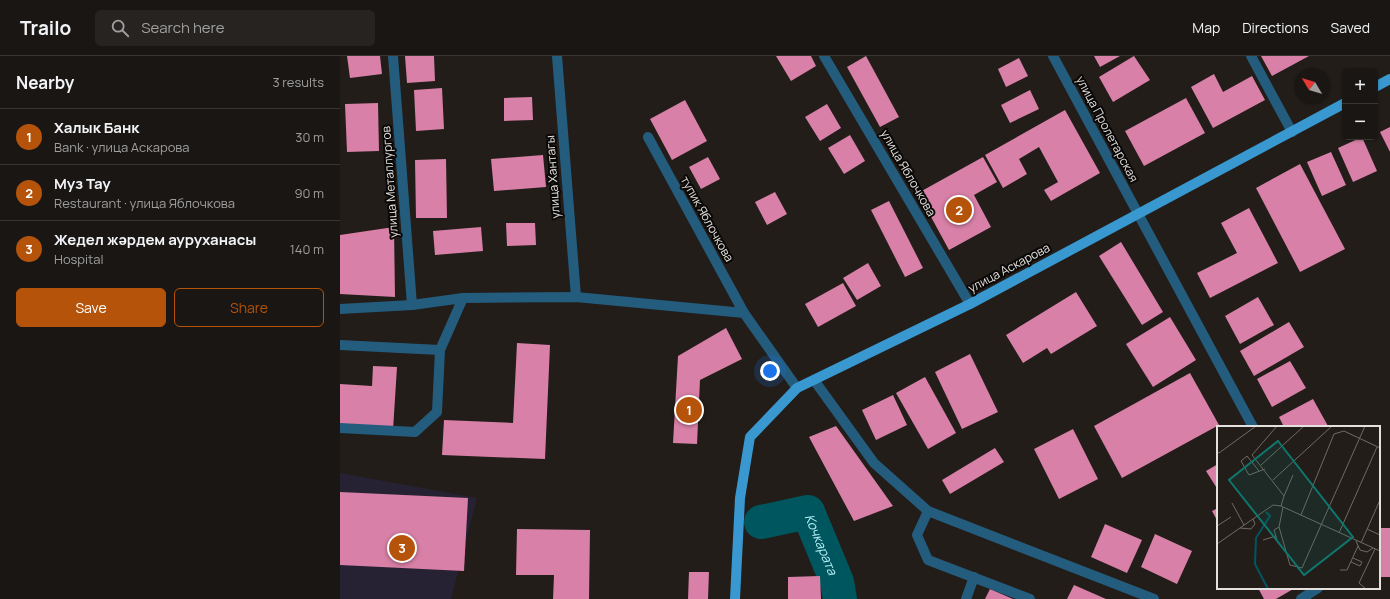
<!DOCTYPE html>
<html lang="en">
<head>
<meta charset="utf-8">
<style>
	body { margin:0; font-family:Manrope,sans-serif; background:#272321; color:#f1f3f6 }
	.controls { position:absolute; right:12px; top:12px; display:grid; overflow:hidden; border-radius:6px; box-shadow:0 1px 3px #0004 }
	.controls button { width:36px; height:36px; display:grid; place-items:center; padding:0; border:0; border-bottom:1px solid #383533; background:#1a1613; color:#f1f3f6; font:20px sans-serif }
	.compass { position:absolute; left:954px; top:12px; width:36px; height:36px; border-radius:50%; background:#1a1613; box-shadow:0 1px 3px #0004; rotate:308deg }
	.you { position:absolute; left:430px; top:315px; width:14px; height:14px; margin:-10px; border:3px solid #fff; border-radius:50%; background:#1a73e8; box-shadow:0 0 0 6px #1a73e833 }
	.badge { display:grid; place-items:center; width:26px; height:26px; border-radius:50%; background:#b45309; color:#fff; font-size:13px; font-weight:700 }
	.pin { position:absolute; translate:-50% -50%; border:2px solid #fff; box-shadow:0 1px 4px #0006 }
	.list { margin:0; padding:0; list-style:none }
	h2 { display:flex; justify-content:space-between; align-items:center; height:52px; margin:0; padding:0 16px; font-size:17px }
	h2 small { font-size:13px; font-weight:400; color:#9f9fa0 }
	.list li { display:grid; grid-template-columns:26px 1fr auto; gap:12px; align-items:center; box-sizing:border-box; height:56px; padding:0 16px; border-top:1px solid #383533 }
	.list b { display:block; font-size:15px; white-space:nowrap }
	.list p { margin:0; font-size:13px; white-space:nowrap; color:#9f9fa0 }
	.list em { font-size:13px; font-style:normal; color:#9f9fa0 }
	.actions { display:flex; gap:8px; padding:12px 16px }
	.actions a { flex:1; padding:9px 0; border:1px solid #b45309; border-radius:6px; text-align:center; font-size:14px; color:#b45309 }
	.actions .main { background:#b45309; color:#fff }
	.icon { flex:none; width:22px; height:22px; fill:none; stroke:currentColor; stroke-width:2; stroke-linecap:round; stroke-linejoin:round }
	.map { position:relative; flex:none; width:1050px; height:543px; overflow:hidden }
	header { display:flex; align-items:center; gap:24px; box-sizing:border-box; height:56px; padding:0 20px; background:#1a1613; border-bottom:1px solid #383533 }
	header strong { font-size:19px }
	nav { display:flex; gap:22px; margin-inline-start:auto; font-size:14px }
	.search { width:280px; height:36px; background:#272321; display:flex; align-items:center; gap:10px; box-sizing:border-box; padding:0 14px; border-radius:6px; color:#9f9fa0; font-size:15px }
	main { display:flex }
	aside { flex:1; background:#1a1613 }
	.map>svg:first-child { display:block }
</style>
</head>
<body>
<header>
<strong>Trailo</strong>
<div class="search"><svg class="icon" aria-label="search" viewBox="0 0 24 24"><circle cx="10" cy="10" r="6"/><path d="M15 15l6 6"/></svg>Search here</div>
<nav><a>Map</a><a>Directions</a><a>Saved</a></nav>
</header>
<main>
<aside>
<h2>Nearby<small>3 results</small></h2>
<ul class="list">
<li><span class="badge">1</span><div><b>Халык Банк</b><p>Bank · улица Аскарова</p></div><em>30 m</em></li>
<li><span class="badge">2</span><div><b>Муз Тау</b><p>Restaurant · улица Яблочкова</p></div><em>90 m</em></li>
<li><span class="badge">3</span><div><b>Жедел жәрдем ауруханасы</b><p>Hospital</p></div><em>140 m</em></li>
</ul>
<div class="actions"><a class="main">Save</a><a>Share</a></div>
</aside>
<div class="map">
<svg width="1050" height="543" viewBox="0 0 1050 543">
	<rect width="100%" height="100%" fill="#221d19"/>
	<path fill="#272233" d="M0 417 137 442 111 543H0Z"/>
	<g fill="none" stroke-linecap="round" stroke-linejoin="round">
		<path stroke="#00565f" stroke-width="34" id="s1" d="M421 466 468 456 497 526 500 543"/>
	</g>
	<g fill="#d880a7">
		<path d="M7 0H40L42 18 10 22Z"/>
		<path d="M65 0H94L95 25 67 27Z"/>
		<path d="M436 0H471L476 10 451 25Z"/>
		<path d="M526 0 559 61 540 71 507 11Z"/>
		<path d="M754 0H780L760 11Z"/>
		<path d="M794 0 810 24 773 46 759 21Z"/>
		<path d="M921 0H969L932 20Z"/>
		<path d="M679 2 688 20 666 31 658 13Z"/>
		<path d="M874 18 883 36 912 20 925 44 873 72 851 31Z"/>
		<path d="M102 32 104 73 76 75 74 34Z"/>
		<path d="M690 34 699 53 670 67 661 49Z"/>
		<path d="M192 41 193 64 164 65V42Z"/>
		<path d="M846 42 865 77 804 110 785 75Z"/>
		<path d="M345 44 367 85 332 104 310 63Z"/>
		<path d="M38 47 39 95 7 96 5 48Z"/>
		<path d="M487 48 501 72 480 85 465 61Z"/>
		<path d="M725 54 760 117 711 145 704 134 718 126 699 91 679 103 687 118 663 132 645 99Z"/>
		<path d="M1050 71V96L1040 76Z"/>
		<path d="M510 79 525 105 504 118 488 92Z"/>
		<path d="M1022 81 1037 115 1013 126 998 92Z"/>
		<path d="M991 96 1006 129 982 140 967 106Z"/>
		<path d="M203 99 206 131 154 135 151 103Z"/>
		<path d="M368 101 380 123 361 133 349 111Z"/>
		<path d="M643 101 657 126 634 139 651 171 609 194 578 137Z"/>
		<path d="M106 103 107 162H76L75 104Z"/>
		<path d="M960 108 1005 193 960 216 916 132Z"/>
		<path d="M435 136 447 158 427 169 415 146Z"/>
		<path d="M549 145 583 212 565 221 531 154Z"/>
		<path d="M909 152 938 207 870 242 857 217 897 197 881 167Z"/>
		<path d="M166 167H195L196 189 167 190Z"/>
		<path d="M54 171 55 241 0 238V179Z"/>
		<path d="M141 171 143 195 95 199 93 175Z"/>
		<path d="M781 186 823 256 802 269 759 200Z"/>
		<path d="M528 207 541 230 517 244 503 222Z"/>
		<path d="M503 227 516 250 478 271 465 248Z"/>
		<path d="M736 236 757 270 711 298 707 292 683 307 666 279Z"/>
		<path d="M918 241 934 269 900 288 885 260Z"/>
		<path d="M830 261 856 304 813 331 786 288Z"/>
		<path d="M949 266 964 291 914 320 900 295Z"/>
		<path d="M386 272 402 303 360 324 357 388 333 387 338 300Z"/>
		<path d="M177 287 210 289 205 403 102 399 104 364 173 367Z"/>
		<path d="M630 298 658 356 622 373 595 316Z"/>
		<path d="M950 305 966 332 932 351 917 323Z"/>
		<path d="M33 310 57 311 53 374 0 370V328L32 330Z"/>
		<path d="M850 317 879 369 782 422 754 370Z"/>
		<path d="M585 321 616 377 588 393 556 337Z"/>
		<path d="M553 339 567 369 536 384 522 354Z"/>
		<path d="M973 343 988 370 944 371 939 361Z"/>
		<path d="M496 370 553 450 514 465 469 381Z"/>
		<path d="M733 373 758 423 719 443 694 393Z"/>
		<path d="M655 392 664 406 610 438 602 424Z"/>
		<path d="M878 408V434L866 415Z"/>
		<path d="M0 436 128 442 124 515 0 509Z"/>
		<path d="M878 452V466L872 455Z"/>
		<path d="M765 468 802 484 787 517 751 501Z"/>
		<rect x="1039" y="472" width="11" height="49"/>
		<path d="M177 473 250 474 249 543H213L214 519H176Z"/>
		<path d="M815 478 852 495 837 528 801 511Z"/>
		<path d="M349 516H369L368 543H348Z"/>
		<path d="M480 520 481 543H448V521Z"/>
		<path d="M734 529 766 543H727Z"/>
		<path d="M918 532H955L936 543H924Z"/>
		<path d="M650 533 673 543H645Z"/>
	</g>
	<g fill="none" stroke-linecap="round" stroke-linejoin="round">
		<g stroke="#245c7e" stroke-width="10">
			<path d="M53 0 72 249"/>
			<path d="M217 0 236 241"/>
			<path d="M484 0 630 248"/>
			<path d="M713 0 913 371"/>
			<path d="M911 0 952 76"/>
			<path d="M308 81 404 257"/>
			<path d="M0 253 72 249 123 242 236 241 404 257 457 332"/>
			<path d="M0 289 100 294"/>
			<path d="M474 324 534 407 588 455 814 543"/>
			<path d="M0 372 75 376 97 356 100 294 123 242"/>
			<path d="M588 455 577 479 588 504 690 543"/>
			<path d="M626 543 634 521"/>
			<path d="M961 543 978 532"/>
		</g>
		<g stroke="#3898cf" stroke-width="10">
			<path d="M1035 31 1050 23"/>
			<path d="M395 543 400 442 410 381 457 332 630 248 1005 47"/>
		</g>
	</g>
	<g text-anchor="middle" stroke-width="4" stroke-linejoin="round" paint-order="stroke">
		<g font-size="12" fill="#e3e0dd" stroke="#0a0807">
			<text transform="translate(767 73) rotate(62)" y="4">улица Пролетарская</text>
			<text transform="translate(568 117) rotate(60)" y="4">улица Яблочкова</text>
			<text transform="translate(213 121) rotate(-94)" y="4">улица Хантагы</text>
			<text transform="translate(50 126) rotate(-94)" y="4">улица Металлургов</text>
			<text transform="translate(367 163) rotate(61)" y="4">тупик Яблочкова</text>
			<text transform="translate(669 212) rotate(-28)" y="4">улица Аскарова</text>
		</g>
		<g font-size="13" font-style="italic" fill="#b5eff7" stroke="#0a0807">
			<text dy="5" stroke="none"><textPath href="#s1" startOffset="83">Кочкарата</textPath></text>
		</g>
	</g>
	<g transform="translate(877 370)">
		<rect width="163" height="163" fill="#221d19"/>
		<path fill="none" stroke="#00565f" stroke-width="2" d="M49 86 53 90 39 112 38 138 51 163"/>
		<path fill="none" stroke="#6f6b67" stroke-width="1" d="M60 0 35 29 67 70 64 80M0 26 2 27 39 0M44 39 87 0M42 45 30 30 24 35 32 49 48 43M56 54 115 0M67 70 76 49M15 77 27 99M66 81 62 101 73 139 85 142 148 0M84 89 117 8 127 5 163 22M0 100 14 91M23 102 34 103 38 98 36 93M150 103 163 109M122 107 160 21M46 114 59 110M139 115 143 124 150 126 156 122M61 117 57 104 62 101M144 117 163 74M0 118 56 79 64 80 163 125M134 136 143 140 145 136 136 132M123 144H130L141 120M149 163 142 157 158 123"/>
		<path fill="#0f766e" fill-opacity="0.15" stroke="#0f766e" stroke-width="2" d="M61 15 136 111 87 149 12 54Z"/>
		<rect width="163" height="163" fill="none" stroke="#e3e0dd" stroke-width="2"/>
	</g>
</svg>
<div class="controls">
<button>+</button>
<button>−</button>
</div>
<svg class="compass" viewBox="-18 -18 36 36"><path d="M0-13l5 13h-10z" fill="#e53935"/><path d="M0 13l5-13h-10z" fill="#9f9fa0"/></svg>
<div class="you"></div>
<div class="pin badge" style="left:349px;top:354px">1</div>
<div class="pin badge" style="left:619px;top:154px">2</div>
<div class="pin badge" style="left:62px;top:492px">3</div>
</div>
</main>
</body>
</html>
